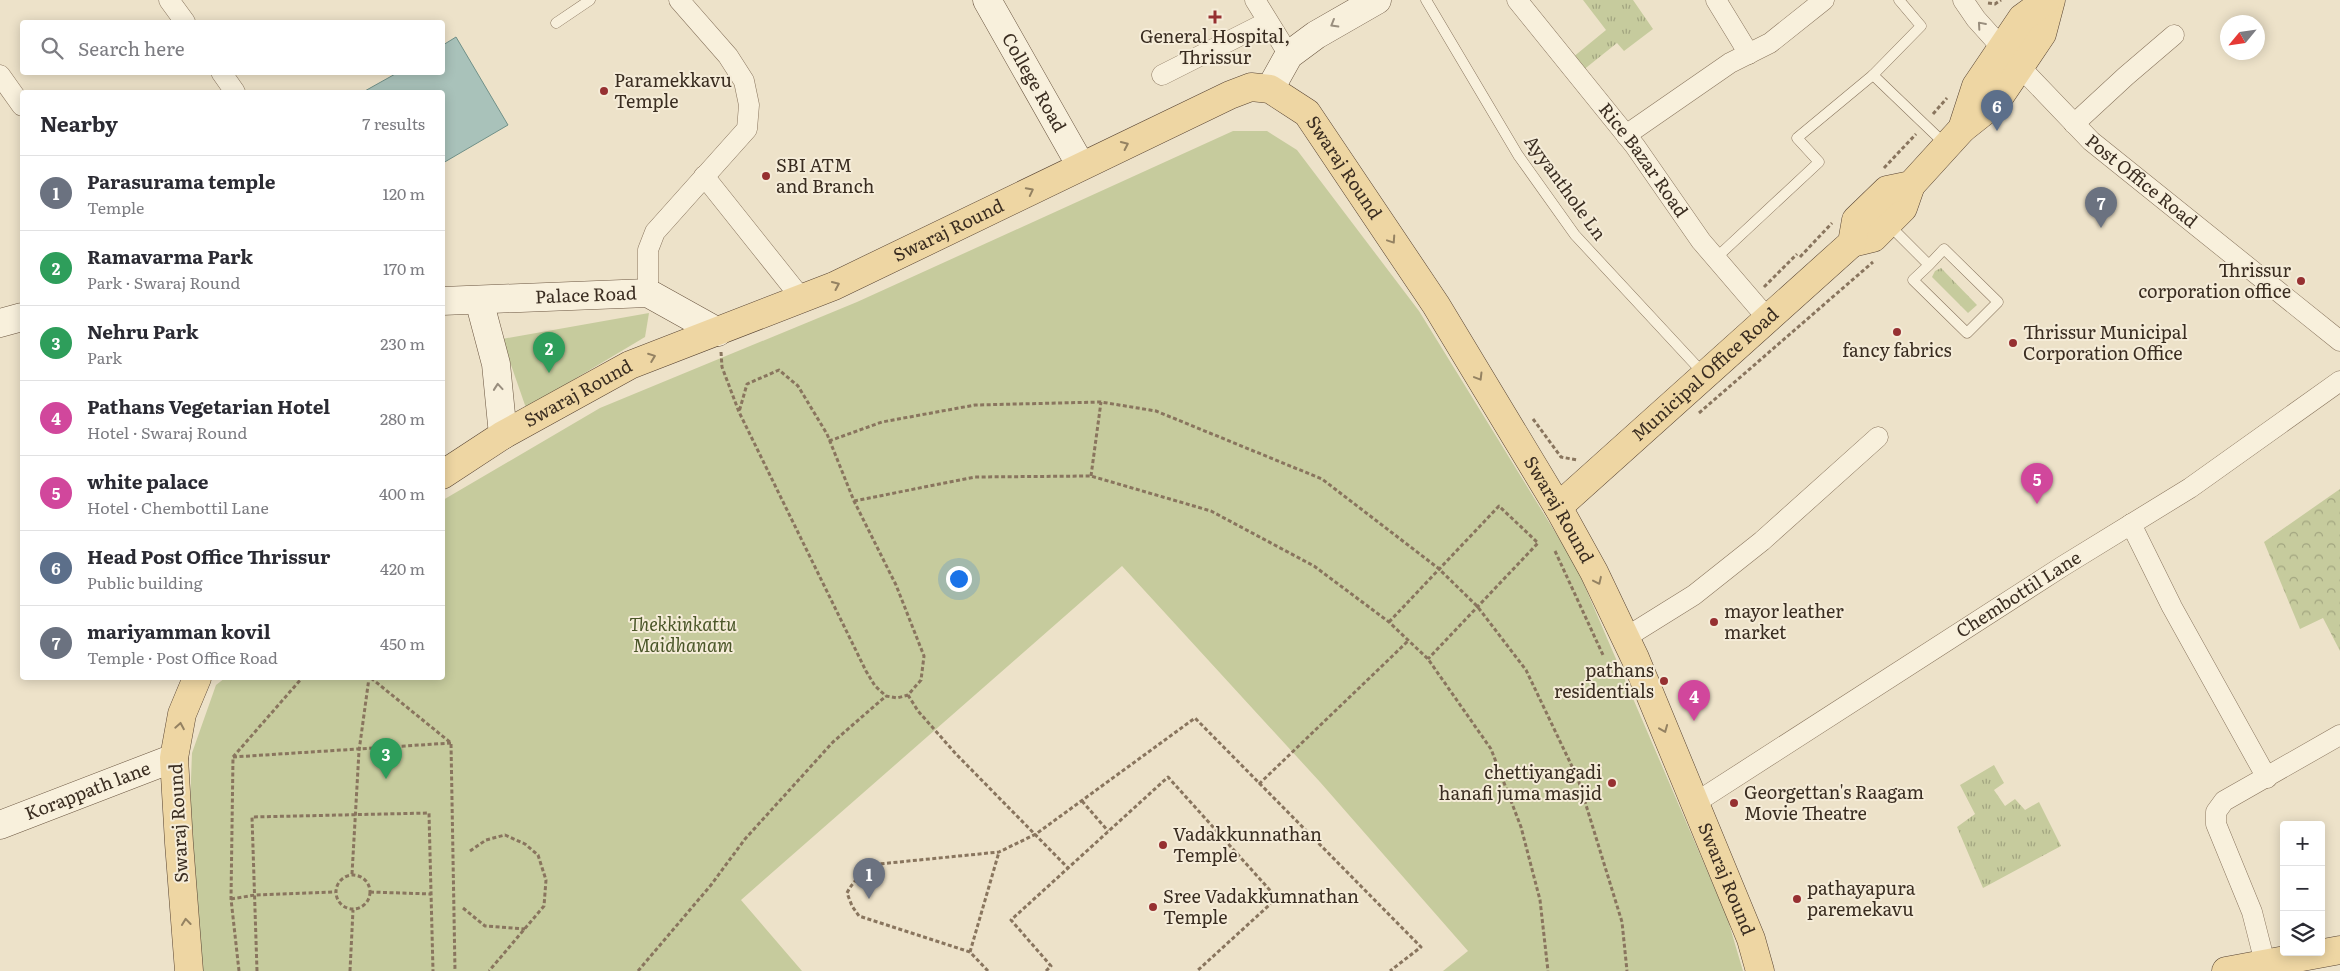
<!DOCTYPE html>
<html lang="en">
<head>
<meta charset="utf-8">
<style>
	body { margin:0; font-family:Literata,serif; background:#f7f7f7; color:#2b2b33 }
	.controls { position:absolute; right:15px; bottom:15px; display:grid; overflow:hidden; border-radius:5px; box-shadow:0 2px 12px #0003 }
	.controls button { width:45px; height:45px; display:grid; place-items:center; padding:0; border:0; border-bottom:1px solid #e1e1e2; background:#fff; color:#2b2b33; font:25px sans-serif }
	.compass { position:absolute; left:2220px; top:15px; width:45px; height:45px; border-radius:50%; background:#fff; box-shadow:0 2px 12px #0003; rotate:241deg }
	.you { position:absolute; left:958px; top:578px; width:18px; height:18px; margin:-12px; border:4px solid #fff; border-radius:50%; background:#1a73e8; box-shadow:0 0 0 8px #1a73e833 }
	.badge { display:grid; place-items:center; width:32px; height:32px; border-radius:50%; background:#0f766e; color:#fff; font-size:16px; font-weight:700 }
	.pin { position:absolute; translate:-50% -41px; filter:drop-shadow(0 1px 2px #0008) }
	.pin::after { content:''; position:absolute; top:26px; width:18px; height:15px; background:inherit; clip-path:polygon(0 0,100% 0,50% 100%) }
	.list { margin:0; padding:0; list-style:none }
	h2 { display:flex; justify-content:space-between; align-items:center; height:65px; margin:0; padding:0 20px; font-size:21px }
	h2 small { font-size:16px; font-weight:400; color:#7c7c81 }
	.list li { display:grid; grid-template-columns:32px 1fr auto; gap:15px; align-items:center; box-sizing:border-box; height:75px; padding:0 20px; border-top:1px solid #e1e1e2 }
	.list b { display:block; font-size:19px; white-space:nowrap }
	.list p { margin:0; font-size:16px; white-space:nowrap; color:#7c7c81 }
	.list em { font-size:16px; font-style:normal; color:#7c7c81 }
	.icon { flex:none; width:28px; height:28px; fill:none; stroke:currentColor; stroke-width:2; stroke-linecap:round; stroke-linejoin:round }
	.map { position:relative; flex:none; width:2340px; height:971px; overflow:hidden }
	.search { position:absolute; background:#fff; box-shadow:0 2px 12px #0003; left:20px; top:20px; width:425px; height:55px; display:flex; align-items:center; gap:12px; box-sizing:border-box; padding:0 18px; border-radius:5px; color:#7c7c81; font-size:19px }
	.panel { position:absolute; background:#fff; box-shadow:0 2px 12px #0003; left:20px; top:90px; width:425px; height:590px; border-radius:5px }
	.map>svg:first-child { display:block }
</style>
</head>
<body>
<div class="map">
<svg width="2340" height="971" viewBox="0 0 2340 971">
	<defs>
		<pattern id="grass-tufts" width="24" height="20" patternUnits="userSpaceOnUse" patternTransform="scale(1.25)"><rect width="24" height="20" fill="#c6cb9d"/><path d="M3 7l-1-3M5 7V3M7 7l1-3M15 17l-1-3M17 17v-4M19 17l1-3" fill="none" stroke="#a2a580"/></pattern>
		<pattern id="forest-crowns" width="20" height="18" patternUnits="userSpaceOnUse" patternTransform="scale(1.25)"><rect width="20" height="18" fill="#c6cb9d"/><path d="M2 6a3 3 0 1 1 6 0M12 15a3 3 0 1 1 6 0" fill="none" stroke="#a2a580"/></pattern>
	</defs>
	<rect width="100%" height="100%" fill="#ede2c9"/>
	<g fill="url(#grass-tufts)">
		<path d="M1583 0H1633L1653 29 1624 51 1617 43 1582 71 1572 58 1606 30Z"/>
		<path d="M1941 268 1977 305 1968 313 1932 277 1935 271Z"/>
		<path d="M1994 765 2004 783 1994 790 2005 806 2015 799 2025 810 2039 802 2061 846 1983 888 1957 827 1975 814 1960 785Z"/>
	</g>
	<path fill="url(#forest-crowns)" d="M2340 489V651L2323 618 2300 629 2264 542Z"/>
	<g fill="#c6cb9d">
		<path d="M1233 131H1267L1297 150 1419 311 1576 566 1727 917 1743 971H1443L1468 951 1320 782 1122 566 741 900 802 971H202L190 806 192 753 216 685 225 678H442L443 500 600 408 857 302Z"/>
		<path d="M649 313 645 337 526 408 502 339Z"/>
	</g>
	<path fill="#a9c2ba" stroke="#709088" d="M456 37 508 125 443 163 442 92H363L397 73 442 72 443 45Z"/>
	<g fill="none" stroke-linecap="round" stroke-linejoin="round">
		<defs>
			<g id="lane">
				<path d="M1426 0 1518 155 1575 235 1704 374"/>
				<path d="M1899 0 1921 26 1873 75 1946 145"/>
				<path d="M556 23 590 0"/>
				<path d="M1888 224 1929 265 1944 249 1998 302 1967 333 1913 280 1929 265"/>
				<path d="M1716 258 1819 162 1797 138 1873 75"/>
			</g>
			<g id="street">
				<path d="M169 0 185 22"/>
				<path d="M1255 0 1289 55"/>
				<path id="s1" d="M1517 0 1635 146 1701 241 1768 319"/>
				<path d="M1716 0 1749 54"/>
				<path id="s2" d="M1963 0 1976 19 2002 48 2091 141 2340 341"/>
				<path d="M221 72 235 92"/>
				<path d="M0 75 22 106"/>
				<path d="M1162 75 1267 22"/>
				<path d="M2074 124 2126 76 2174 35"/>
				<path d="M1626 135 1730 63 1770 43 1824 0"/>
				<path d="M704 176 802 299"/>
				<path d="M648 293V250L655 232 747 129 749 105 744 81 728 56 679 0"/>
				<path d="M2131 524 2172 607 2267 778"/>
				<path d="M1625 638 1694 595 1762 541 1878 437"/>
				<path id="s3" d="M1695 803 2063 566 2190 488 2340 381"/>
				<path d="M2265 963 2252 912 2216 824V812L2224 801 2340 735"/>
			</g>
			<g id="secondary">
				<path id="s4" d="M987 0 1081 166"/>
				<path d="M1270 89 1289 55 1316 35 1377 0"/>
				<path d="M479 300 496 364 503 435"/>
				<path id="s5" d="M442 301 648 293 718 332"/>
				<path d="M0 323 22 317"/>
				<path id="s6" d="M0 825 174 758"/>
			</g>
			<g id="primary">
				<path d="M1962 129 1996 102 2042 34 2051 0"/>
				<path d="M1852 243 1873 238 1903 208 1911 185"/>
				<path id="s7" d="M442 475 503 435 630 365 834 286 1230 95 1251 87 1270 89 1307 113 1436 305 1558 507 1594 572 1635 658 1751 939 1760 971"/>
				<path id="s8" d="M1558 507 1852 243 1856 220 1887 190 1911 185 1962 129 1976 86 2022 18 2047 0"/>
				<path d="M189 971 179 843 174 758 182 714 197 678"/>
				<path d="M2226 971 2340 950"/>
			</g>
		</defs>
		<use href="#lane" stroke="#89755e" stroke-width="11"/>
		<use href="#street" stroke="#89755e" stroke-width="21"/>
		<use href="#secondary" stroke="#6b5641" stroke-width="29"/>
		<use href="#primary" stroke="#574332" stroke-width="29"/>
		<g stroke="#89755e" stroke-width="3" stroke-dasharray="4 2.5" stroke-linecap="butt">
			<path d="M1988 3 1995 4 2001 0"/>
			<path d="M1933 114 1947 98"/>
			<path d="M1884 168 1916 134"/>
			<path d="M1800 257 1832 223"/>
			<path d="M1764 287 1797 254"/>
			<path d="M721 352 722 367 739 412 866 671 875 686 886 696 897 698 908 695 921 680 924 656 896 585 854 501 827 434 798 386 779 370 747 384 739 412"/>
			<path d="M1699 413 1873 262"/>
			<path d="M1533 419 1561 457 1577 460"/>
			<path d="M829 441 882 422 975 405 1101 402 1156 411 1322 479 1438 568 1477 606 1526 670 1578 779 1622 922 1627 971"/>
			<path d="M1091 476 1101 402"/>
			<path d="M854 501 975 477 1091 476 1211 511 1314 566 1389 622 1428 659 1491 749 1521 827 1540 900 1548 971"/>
			<path d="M1555 551 1603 655"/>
			<path d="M1389 622 1499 506 1538 543 1428 659"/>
			<path d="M371 678 451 743 455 971"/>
			<path d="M908 695 918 711 956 754 1068 868"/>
			<path d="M233 757 451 743"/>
			<path d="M1259 784 1408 641"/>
			<path d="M1082 801 1108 831"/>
			<path d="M470 851 486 840 505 835 525 844 538 855 546 880 544 906 489 971"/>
			<path d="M352 874 359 751 369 678"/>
			<circle cx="353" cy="892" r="17"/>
			<path d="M370 892 431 894"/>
			<path d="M231 899 255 895 335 892"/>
			<path d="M463 908 485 926 525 929"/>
			<path d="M970 952 999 852"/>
			<path d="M239 971 231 899 233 757 302 678"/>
			<path d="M257 971 252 817 429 813 433 971"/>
			<path d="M350 971 353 910"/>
			<path d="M638 971 711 885 745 839 833 742 886 696"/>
			<path d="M988 971 970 952 859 916 852 906 847 893C854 879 865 871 879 864L999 852 1036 834 1195 718 1421 947 1390 971"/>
			<path d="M1046 971 1051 966 1011 920 1168 777 1277 898 1197 971"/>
		</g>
		<use href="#lane" stroke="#f8f0dc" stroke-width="10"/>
		<use href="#street" stroke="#f8f0dc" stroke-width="20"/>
		<use href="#secondary" stroke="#f8f0dc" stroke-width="28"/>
		<use href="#primary" stroke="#eed6a3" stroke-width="28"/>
	</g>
	<defs><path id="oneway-chevron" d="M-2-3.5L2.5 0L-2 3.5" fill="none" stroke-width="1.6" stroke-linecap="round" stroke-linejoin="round" transform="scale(1.25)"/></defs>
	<g stroke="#998e7e">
		<use href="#oneway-chevron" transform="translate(1334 24) rotate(150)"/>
		<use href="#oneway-chevron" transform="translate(1981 25) rotate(-131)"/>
		<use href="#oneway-chevron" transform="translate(498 387) rotate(-95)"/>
	</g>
	<g stroke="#948262">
		<use href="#oneway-chevron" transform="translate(1125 145) rotate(-25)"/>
		<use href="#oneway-chevron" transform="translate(1030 191) rotate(-27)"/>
		<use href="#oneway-chevron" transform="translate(1392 240) rotate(56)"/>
		<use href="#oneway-chevron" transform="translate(836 285) rotate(-24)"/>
		<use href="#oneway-chevron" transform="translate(652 357) rotate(-21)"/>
		<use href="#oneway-chevron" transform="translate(1479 377) rotate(59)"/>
		<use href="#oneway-chevron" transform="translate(1598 581) rotate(65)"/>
		<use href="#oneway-chevron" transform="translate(180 726) rotate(-80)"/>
		<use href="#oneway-chevron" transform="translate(1664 729) rotate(68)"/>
		<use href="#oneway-chevron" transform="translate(186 922) rotate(-96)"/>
	</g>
	<g fill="#963031" stroke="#f5ecd8" stroke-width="2">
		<path d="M1212.5 9.5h5v5h5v5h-5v5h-5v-5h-5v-5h5z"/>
		<circle cx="604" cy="91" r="5"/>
		<circle cx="766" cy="176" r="5"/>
		<circle cx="2301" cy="281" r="5"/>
		<circle cx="1897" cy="332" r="5"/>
		<circle cx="2013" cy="343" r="5"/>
		<circle cx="1714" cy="622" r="5"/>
		<circle cx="1664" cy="681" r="5"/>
		<circle cx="1612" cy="783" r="5"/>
		<circle cx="1734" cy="803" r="5"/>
		<circle cx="1163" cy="845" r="5"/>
		<circle cx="1797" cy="899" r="5"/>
		<circle cx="1153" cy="907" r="5"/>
	</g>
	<g text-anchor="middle" stroke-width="4" stroke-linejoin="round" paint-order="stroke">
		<g font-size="18" fill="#3a2d21" stroke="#f5ecd8" text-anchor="start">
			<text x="1215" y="43" text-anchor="middle">General Hospital,<tspan x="1215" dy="21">Thrissur</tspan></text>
			<text x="614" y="87">Paramekkavu<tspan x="614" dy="21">Temple</tspan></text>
			<text x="776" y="172">SBI ATM<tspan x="776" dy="21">and Branch</tspan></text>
			<text x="2291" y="277" text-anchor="end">Thrissur<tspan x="2291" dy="21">corporation office</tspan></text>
			<text x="2023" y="339">Thrissur Municipal<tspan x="2023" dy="21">Corporation Office</tspan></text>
			<text x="1897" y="357" text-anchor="middle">fancy fabrics</text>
			<text x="1724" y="618">mayor leather<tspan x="1724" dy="21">market</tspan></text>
			<text x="1654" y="677" text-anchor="end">pathans<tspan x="1654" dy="21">residentials</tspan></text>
			<text x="1602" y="779" text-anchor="end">chettiyangadi<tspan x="1602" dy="21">hanafi juma masjid</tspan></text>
			<text x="1744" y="799">Georgettan's Raagam<tspan x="1744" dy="21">Movie Theatre</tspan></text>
			<text x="1173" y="841">Vadakkunnathan<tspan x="1173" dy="21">Temple</tspan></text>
			<text x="1807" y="895">pathayapura<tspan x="1807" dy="21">paremekavu</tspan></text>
			<text x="1163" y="903">Sree Vadakkumnathan<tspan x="1163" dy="21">Temple</tspan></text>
		</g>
		<g font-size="18" fill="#3a2d21" stroke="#f5ecd8">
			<text dy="6" stroke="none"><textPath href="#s4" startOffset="95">College Road</textPath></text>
			<text dy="6" stroke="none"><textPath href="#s1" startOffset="204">Rice Bazar Road</textPath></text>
			<text dy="6" stroke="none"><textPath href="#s7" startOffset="1028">Swaraj Round</textPath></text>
			<text dy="6" stroke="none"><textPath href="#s2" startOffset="255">Post Office Road</textPath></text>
			<text transform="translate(1565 188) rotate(54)" y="6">Ayyanthole Ln</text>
			<text dy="6" stroke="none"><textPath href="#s7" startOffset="564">Swaraj Round</textPath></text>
			<text dy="6" stroke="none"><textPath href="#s5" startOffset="144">Palace Road</textPath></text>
			<text dy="6" stroke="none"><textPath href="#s8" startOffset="198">Municipal Office Road</textPath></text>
			<text dy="6" stroke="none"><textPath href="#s7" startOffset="159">Swaraj Round</textPath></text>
			<text dy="6" stroke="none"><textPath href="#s7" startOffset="1432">Swaraj Round</textPath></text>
			<text dy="6" stroke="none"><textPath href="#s3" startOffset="385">Chembottil Lane</textPath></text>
			<text dy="6" stroke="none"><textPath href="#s6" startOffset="94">Korappath lane</textPath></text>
			<text transform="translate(179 823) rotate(-93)" y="6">Swaraj Round</text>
			<text dy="6" stroke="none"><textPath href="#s7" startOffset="1838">Swaraj Round</textPath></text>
		</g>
		<g font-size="18" font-style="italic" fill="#4a5628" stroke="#f5ecd8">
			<text x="683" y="631">Thekkinkattu<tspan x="683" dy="21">Maidhanam</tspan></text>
		</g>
	</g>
</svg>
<div class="controls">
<button>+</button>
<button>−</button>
<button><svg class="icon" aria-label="layers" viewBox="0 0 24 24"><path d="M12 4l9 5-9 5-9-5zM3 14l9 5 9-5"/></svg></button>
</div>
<svg class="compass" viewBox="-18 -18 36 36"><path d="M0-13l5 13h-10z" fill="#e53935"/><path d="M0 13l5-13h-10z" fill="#7c7c81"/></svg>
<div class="you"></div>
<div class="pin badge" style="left:869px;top:899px;background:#6b7280">1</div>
<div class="pin badge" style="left:549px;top:373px;background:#2e9e5b">2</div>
<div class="pin badge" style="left:386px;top:779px;background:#2e9e5b">3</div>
<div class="pin badge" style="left:1694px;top:721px;background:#d1479c">4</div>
<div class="pin badge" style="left:2037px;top:504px;background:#d1479c">5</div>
<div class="pin badge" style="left:1997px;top:131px;background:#5c6f8a">6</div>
<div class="pin badge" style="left:2101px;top:228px;background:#6b7280">7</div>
<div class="search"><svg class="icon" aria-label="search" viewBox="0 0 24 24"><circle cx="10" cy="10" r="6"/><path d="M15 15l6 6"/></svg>Search here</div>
<section class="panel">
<h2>Nearby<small>7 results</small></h2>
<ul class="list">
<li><span class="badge" style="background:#6b7280">1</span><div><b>Parasurama temple</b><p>Temple</p></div><em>120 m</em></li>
<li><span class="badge" style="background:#2e9e5b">2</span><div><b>Ramavarma Park</b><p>Park · Swaraj Round</p></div><em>170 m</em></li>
<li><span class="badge" style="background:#2e9e5b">3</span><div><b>Nehru Park</b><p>Park</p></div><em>230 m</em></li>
<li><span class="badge" style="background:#d1479c">4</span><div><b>Pathans Vegetarian Hotel</b><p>Hotel · Swaraj Round</p></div><em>280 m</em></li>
<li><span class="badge" style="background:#d1479c">5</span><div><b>white palace</b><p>Hotel · Chembottil Lane</p></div><em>400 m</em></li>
<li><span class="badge" style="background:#5c6f8a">6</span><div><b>Head Post Office Thrissur</b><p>Public building</p></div><em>420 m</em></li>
<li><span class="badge" style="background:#6b7280">7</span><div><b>mariyamman kovil</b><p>Temple · Post Office Road</p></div><em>450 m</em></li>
</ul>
</section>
</div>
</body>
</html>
